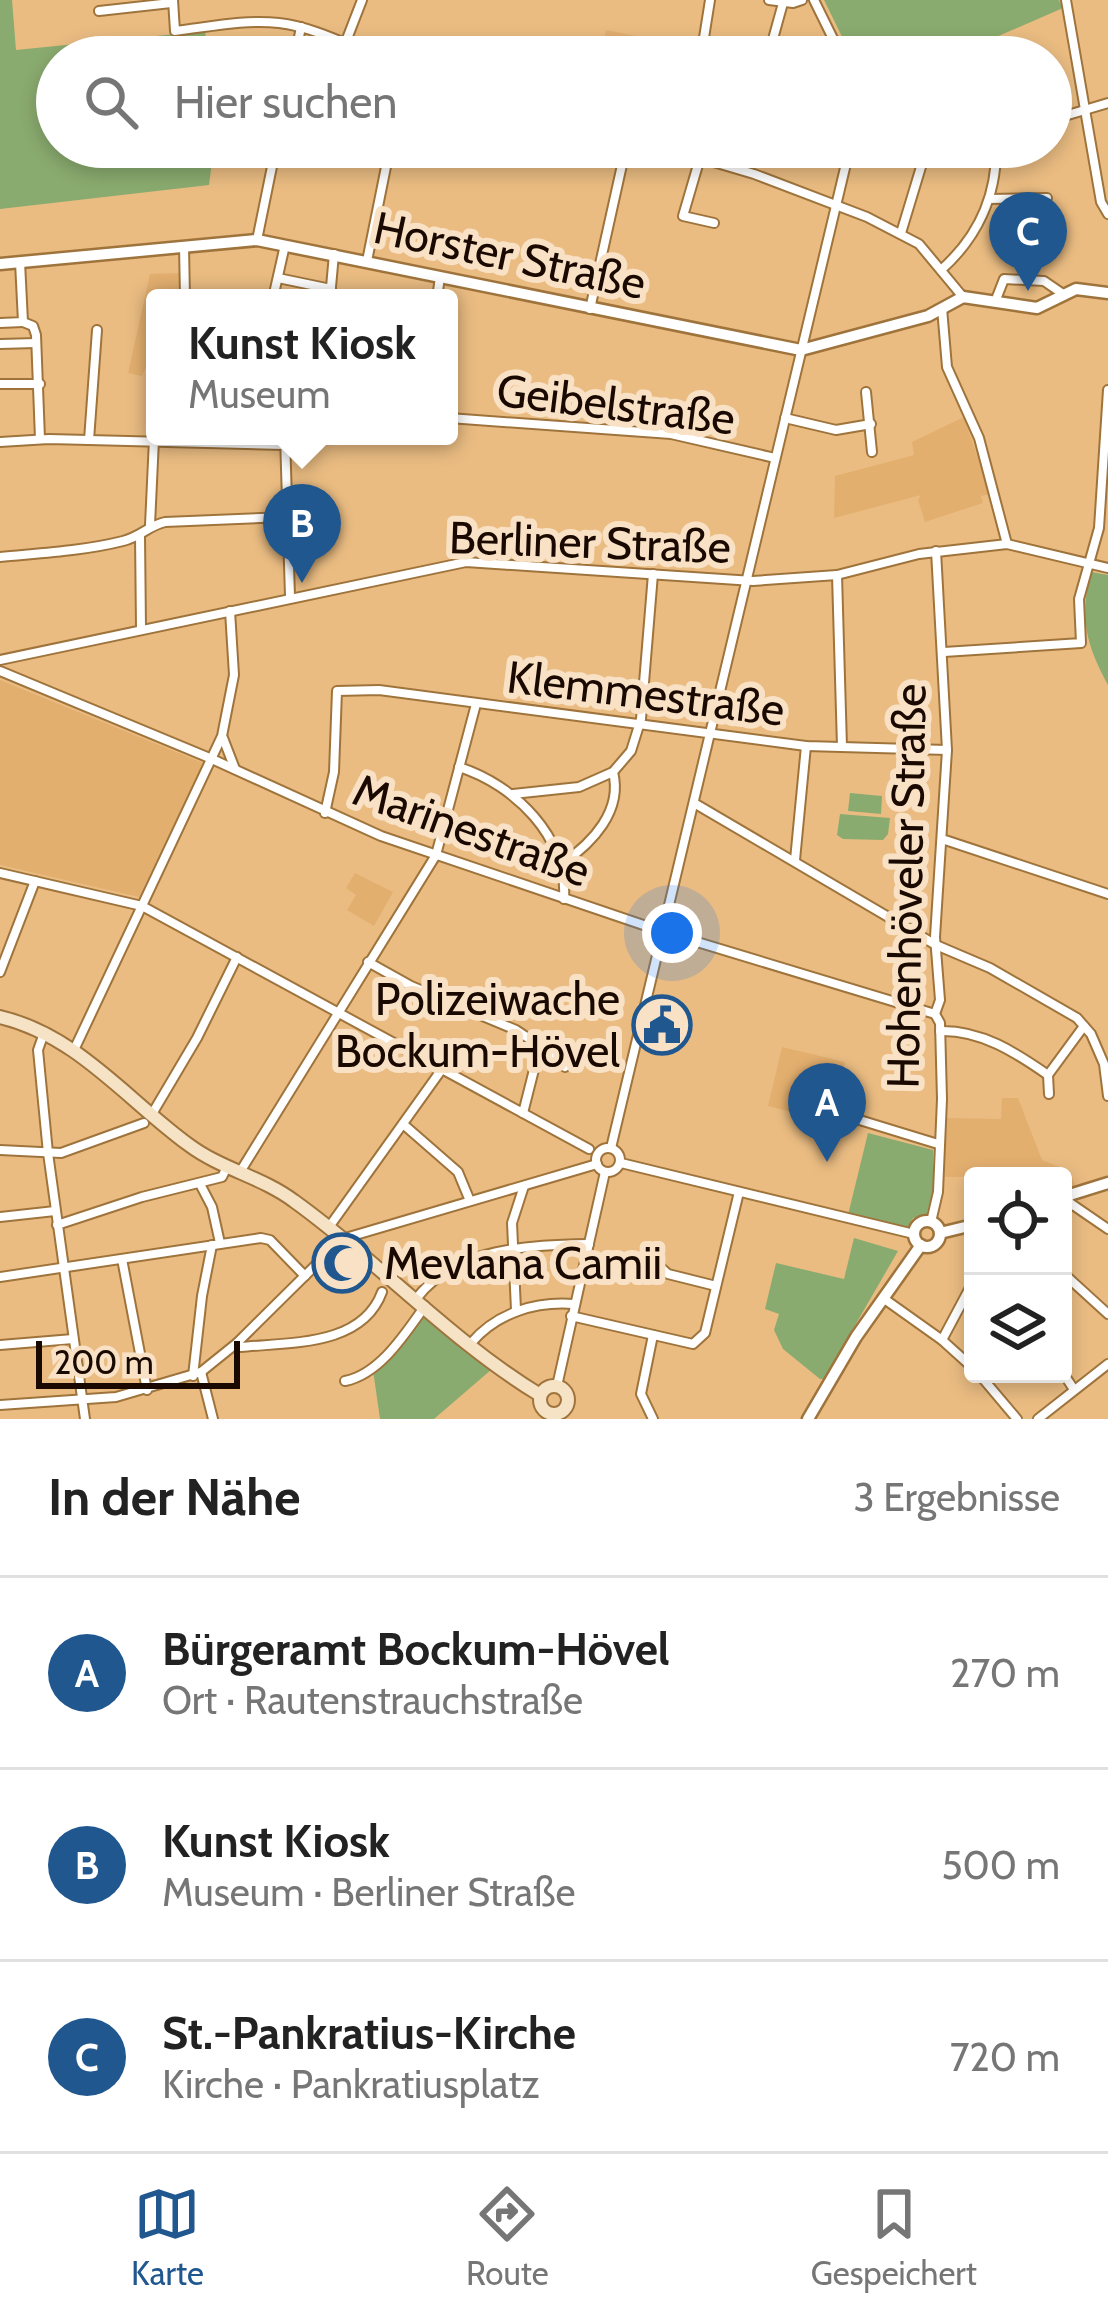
<!DOCTYPE html>
<html lang="de">
<head>
<meta charset="utf-8">
<style>
	body { margin:0; font-family:Cabin,sans-serif; background:#f6f6f6; color:#222 }
	.controls { position:absolute; right:36px; bottom:36px; display:grid; overflow:hidden; border-radius:12px; box-shadow:0 6px 18px #0003 }
	.controls button { width:108px; height:108px; display:grid; place-items:center; padding:0; border:0; border-bottom:3px solid #e0e0e0; background:#fff; color:#222; font:60px sans-serif }
	.scale { position:absolute; left:36px; bottom:30px; width:204px; box-sizing:border-box; padding-left:12px; border:6px solid #190900; border-top:0; font-size:33px; line-height:42px; white-space:nowrap; color:#190900; -webkit-text-stroke:9px #f9e1c5; paint-order:stroke }
	.you { position:absolute; left:672px; top:933px; width:42px; height:42px; margin:-30px; border:9px solid #fff; border-radius:50%; background:#1a73e8; box-shadow:0 0 0 18px #1a73e833 }
	.badge { display:grid; place-items:center; width:78px; height:78px; border-radius:50%; background:#20578f; color:#fff; font-size:39px; font-weight:700 }
	.pin { position:absolute; translate:-50% -99px; filter:drop-shadow(0 3px 6px #0008) }
	.pin::after { content:''; position:absolute; top:63px; width:42px; height:36px; background:inherit; clip-path:polygon(0 0,100% 0,50% 100%) }
	.popup { position:absolute; left:146px; top:289px; width:312px; height:156px; box-sizing:border-box; display:grid; place-content:center; border-radius:12px; background:#fff; filter:drop-shadow(0 3px 9px #0005); font-size:39px; white-space:nowrap; color:#767676 }
	.popup b { font-size:45px; color:#222 }
	.popup::after { content:''; position:absolute; left:50%; top:100%; margin-left:-24px; border:24px solid transparent; border-top-color:#fff }
	.list { margin:0; padding:0; list-style:none }
	h2 { display:flex; justify-content:space-between; align-items:center; height:156px; margin:0; padding:0 48px; font-size:51px }
	h2 small { font-size:39px; font-weight:400; color:#767676 }
	.list li { display:grid; grid-template-columns:78px 1fr auto; gap:36px; align-items:center; box-sizing:border-box; height:192px; padding:0 48px; border-top:3px solid #e0e0e0 }
	.list b { display:block; font-size:45px; white-space:nowrap }
	.list p { margin:0; font-size:39px; white-space:nowrap; color:#767676 }
	.list em { font-size:39px; font-style:normal; color:#767676 }
	.icon { flex:none; width:66px; height:66px; fill:none; stroke:currentColor; stroke-width:2; stroke-linecap:round; stroke-linejoin:round }
	.map { position:relative; flex:none; width:1108px; height:1419px; overflow:hidden }
	.search { position:absolute; background:#fff; box-shadow:0 6px 18px #0003; left:36px; right:36px; top:36px; height:132px; display:flex; align-items:center; gap:30px; box-sizing:border-box; padding:0 42px; border-radius:66px; color:#767676; font-size:45px }
	.sheet { height:732px; background:#fff }
	nav { display:flex; justify-content:space-around; align-items:center; box-sizing:border-box; height:168px; border-top:3px solid #e0e0e0; background:#fff; font-size:33px; color:#767676 }
	nav a { display:grid; justify-items:center; gap:6px }
	nav .on { color:#20578f }
	.map>svg:first-child { display:block }
</style>
</head>
<body>
<div class="map">
<svg width="1108" height="1419" viewBox="0 0 1108 1419">
	<rect width="100%" height="100%" fill="#eabc82"/>
	<g fill="#e3af6f">
		<path d="M606 30 661 41 657 57H600Z"/>
		<path d="M181 273V298H155V346L142 376 128 373 150 274Z"/>
		<path d="M964 417 990 494 981 496 983 503 925 522 918 500 921 495 834 518 835 476 914 455 912 442Z"/>
		<path d="M0 680 203 763 139 897 0 865Z"/>
		<path d="M355 873 393 892 374 926 347 910 356 895 346 888Z"/>
		<path d="M782 1047 845 1062 836 1103 855 1108 850 1127 768 1106Z"/>
		<path d="M1002 1098H1018L1042 1160 1070 1171 1075 1186 1063 1189V1176L945 1177 946 1118 1001 1119Z"/>
	</g>
	<g fill="#8aab6f">
		<path d="M0 0H12L16 50 205 31 209 57H57V147H214L209 185 0 209Z"/>
		<path d="M824 0H1059L1063 8 950 57H852Z"/>
		<path d="M1091 572 1108 575V685C1086 645 1079 617 1091 572Z"/>
		<path d="M850 793 882 796 881 814 848 811Z"/>
		<path d="M840 814 890 818 888 834 883 840 843 839 837 835Z"/>
		<path d="M868 1133 933 1150V1192L926 1216 913 1218 907 1228 848 1215Z"/>
		<path d="M854 1238 898 1251 824 1379H820L783 1349 774 1330 779 1314 765 1309 776 1263 844 1279Z"/>
		<path d="M424 1313 492 1369 434 1419H380L373 1370Z"/>
	</g>
	<g fill="none" stroke-linecap="round" stroke-linejoin="round">
		<defs>
			<g id="minor">
				<path d="M173 0 175 31C209 27 245 19 279 23 314 27 347 45 379 57"/>
				<path d="M710 0 703 44 710 49 745 57"/>
				<path d="M769 0 793 3 802 0"/>
				<path d="M814 0 842 57"/>
				<path d="M1066 0 1101 202 1108 214"/>
				<path d="M99 11 171 3"/>
				<path d="M345 44 362 0"/>
				<path d="M295 57 301 27"/>
				<path d="M768 57 783 3"/>
				<path d="M1051 120 1108 103"/>
				<path d="M632 147 700 158 754 174 867 217 919 244 963 297"/>
				<path d="M700 158 683 216 714 223"/>
				<path d="M989 199 1047 198"/>
				<path d="M901 233 927 147"/>
				<path d="M257 240 276 147"/>
				<path d="M184 246 185 298"/>
				<path d="M367 261 390 147"/>
				<path d="M941 270C977 238 997 196 996 147"/>
				<path d="M278 278 331 289"/>
				<path d="M273 298 285 245"/>
				<path d="M330 298 334 254"/>
				<path d="M437 298 440 277"/>
				<path d="M995 302 1004 279 1044 281 1063 294"/>
				<path d="M942 308 947 367 979 438 1007 544"/>
				<path d="M590 309 626 147"/>
				<path d="M23 322 33 326 36 335 40 439"/>
				<path d="M0 323 23 322 20 262"/>
				<path d="M0 344 36 343"/>
				<path d="M0 384H40"/>
				<path d="M866 392 872 452"/>
				<path d="M449 418 671 434 775 458"/>
				<path d="M785 418 836 430 871 424"/>
				<path d="M285 436 290 596"/>
				<path d="M89 440 97 330"/>
				<path d="M0 442 49 439 285 445"/>
				<path d="M150 525 155 418"/>
				<path d="M140 536 141 628"/>
				<path d="M0 557C41 553 83 551 123 541 140 537 148 526 165 522L287 517"/>
				<path d="M837 575 842 747"/>
				<path d="M944 652 1081 643 1079 599 1099 528 1108 390"/>
				<path d="M0 660 466 562 753 581 837 575 919 554 1007 544 1108 568"/>
				<path d="M0 671 212 759 381 836 664 932 935 1014"/>
				<path d="M223 738 235 769"/>
				<path d="M459 767C515 785 568 837 564 899"/>
				<path d="M513 794 579 787 613 772 631 751 641 719 653 574"/>
				<path d="M694 803 936 945 990 968 1077 1018 1091 1034 1104 1064 1108 1096"/>
				<path d="M325 813 334 772 337 691 379 690 806 746 947 750"/>
				<path d="M942 839 1108 894"/>
				<path d="M795 860 806 746"/>
				<path d="M563 863C592 843 623 811 613 772"/>
				<path d="M0 873 142 906 589 1149"/>
				<path d="M368 962 411 986 516 1030 540 1046 523 1113"/>
				<path d="M0 972 35 881"/>
				<path d="M940 1031C981 1030 1015 1052 1048 1075L1084 1026"/>
				<path d="M44 1033 38 1050 48 1153 85 1419"/>
				<path d="M540 1046 565 1067"/>
				<path d="M74 1050 222 736 234 675 230 611"/>
				<path d="M1048 1075 1049 1094"/>
				<path d="M152 1114 197 1038 237 957"/>
				<path d="M853 1118 938 1144"/>
				<path d="M403 1124 458 1172 470 1201"/>
				<circle cx="608" cy="1160" r="12"/>
				<path d="M611 1148 850 147"/>
				<path d="M0 1150 61 1153 144 1123"/>
				<path d="M621 1163 914 1234"/>
				<path d="M240 1172 436 855 476 704"/>
				<path d="M200 1184 212 1207 220 1243"/>
				<path d="M1067 1196 1070 1203 1108 1229"/>
				<path d="M0 1217 55 1211"/>
				<path d="M931 1222 938 1192 942 1099 940 1023 935 1014 940 1000 935 937 947 750 936 551"/>
				<path d="M57 1225 142 1197 222 1177 227 1167"/>
				<path d="M329 1227 442 1069"/>
				<path d="M122 1259 147 1390"/>
				<path d="M659 1266 668 1274 716 1286"/>
				<path d="M1063 1273 1108 1314"/>
				<path d="M0 1277 261 1238 270 1240 305 1276"/>
				<path d="M883 1298 942 1340 973 1368"/>
				<path d="M416 1299C455 1247 531 1245 589 1244"/>
				<path d="M516 1310 512 1223 524 1186"/>
				<path d="M571 1316 693 1344 705 1333 739 1192"/>
				<path d="M942 1340 973 1282"/>
				<path d="M237 1343 241 1347C289 1342 362 1347 382 1292"/>
				<path d="M471 1343C497 1313 535 1301 574 1304"/>
				<path d="M0 1345 73 1339"/>
				<path d="M201 1372 213 1419"/>
				<path d="M1063 1373 1073 1388"/>
				<path d="M979 1374 1017 1419"/>
				<path d="M193 1376 202 1296 212 1245"/>
				<path d="M345 1381C380 1374 405 1334 425 1306"/>
				<path d="M557 1386 605 1172"/>
				<path d="M0 1405 116 1397 201 1372 237 1343 342 1239 597 1164"/>
				<path d="M653 1419 641 1394 653 1335"/>
				<path d="M1038 1419 1108 1364"/>
			</g>
			<g id="tertiary">
				<path d="M0 264 257 240 801 350 928 316 963 297 1037 308 1076 289 1108 293"/>
				<path d="M1063 1197 1108 1183"/>
				<circle cx="927" cy="1234" r="13"/>
				<path d="M940 1233 973 1225"/>
				<path d="M808 1419 856 1337 921 1245"/>
			</g>
			<g id="secondary">
				<path d="M0 1017C77 1035 127 1100 189 1145 221 1169 262 1177 294 1201 378 1261 452 1342 540 1395"/>
				<circle cx="554" cy="1400" r="14"/>
			</g>
		</defs>
		<use href="#minor" stroke="#9f743c" stroke-width="12"/>
		<use href="#tertiary" stroke="#9f743c" stroke-width="15"/>
		<use href="#secondary" stroke="#9f743c" stroke-width="16"/>
		<use href="#minor" stroke="#fff" stroke-width="8"/>
		<use href="#tertiary" stroke="#fff" stroke-width="10"/>
		<use href="#secondary" stroke="#f6e2c5" stroke-width="12"/>
	</g>
	<defs>
		<symbol id="civic-ring" viewBox="-11 -11 22 22"><circle r="9.5" fill="#f9e1c5" stroke="#20578f" stroke-width="1.5"/><path d="M-.6-6.5H3V-4.5H.6V-3L4-1V1h2V6H-6V1h2V-1L-.6-3ZM-1.2 2.5V6h2.4V2.5Z" fill="#20578f"/></symbol>
		<symbol id="mosque-ring" viewBox="-11 -11 22 22"><circle r="9.5" fill="#f9e1c5" stroke="#20578f" stroke-width="1.5"/><path d="M3.5-4.9A6 6 0 1 0 3.5 4.9A5 5 0 1 1 3.5-4.9Z" fill="#20578f"/></symbol>
	</defs>
	<g fill-rule="evenodd">
		<use href="#civic-ring" x="629" y="992" width="66" height="66"/>
		<use href="#mosque-ring" x="309" y="1230" width="66" height="66"/>
	</g>
	<g text-anchor="middle" stroke-width="12" stroke-linejoin="round" paint-order="stroke">
		<g font-size="45" fill="#190900" stroke="#f9e1c5">
			<text transform="translate(510 255) rotate(12)" y="16">Horster Straße</text>
			<text transform="translate(616 404) rotate(7)" y="16">Geibelstraße</text>
			<text transform="translate(590 542) rotate(2)" y="16">Berliner Straße</text>
			<text transform="translate(646 693) rotate(7)" y="16">Klemmestraße</text>
			<text transform="translate(472 830) rotate(20)" y="16">Marinestraße</text>
			<text transform="translate(906 886) rotate(-89)" y="16">Hohenhöveler Straße</text>
		</g>
		<g font-size="45" fill="#190900" stroke="#f9e1c5" text-anchor="end">
			<text x="620" y="1015">Polizeiwache<tspan x="620" dy="52">Bockum-Hövel</tspan></text>
			<text x="384" y="1279" text-anchor="start">Mevlana Camii</text>
		</g>
	</g>
</svg>
<div class="controls">
<button><svg class="icon" aria-label="locate" viewBox="0 0 24 24"><circle cx="12" cy="12" r="6"/><path d="M12 2v4M12 18v4M2 12h4M18 12h4"/></svg></button>
<button><svg class="icon" aria-label="layers" viewBox="0 0 24 24"><path d="M12 4l9 5-9 5-9-5zM3 14l9 5 9-5"/></svg></button>
</div>
<div class="scale">200 m</div>
<div class="you"></div>
<div class="pin badge" style="left:827px;top:1162px">A</div>
<div class="pin badge" style="left:302px;top:583px">B</div>
<div class="popup"><b>Kunst Kiosk</b>Museum</div>
<div class="pin badge" style="left:1028px;top:291px">C</div>
<div class="search"><svg class="icon" aria-label="search" viewBox="0 0 24 24"><circle cx="10" cy="10" r="6"/><path d="M15 15l6 6"/></svg>Hier suchen</div>
</div>
<section class="sheet">
<h2>In der Nähe<small>3 Ergebnisse</small></h2>
<ul class="list">
<li><span class="badge">A</span><div><b>Bürgeramt Bockum-Hövel</b><p>Ort · Rautenstrauchstraße</p></div><em>270 m</em></li>
<li><span class="badge">B</span><div><b>Kunst Kiosk</b><p>Museum · Berliner Straße</p></div><em>500 m</em></li>
<li><span class="badge">C</span><div><b>St.-Pankratius-Kirche</b><p>Kirche · Pankratiusplatz</p></div><em>720 m</em></li>
</ul>
</section>
<nav>
<a class="on"><svg class="icon" aria-label="map" viewBox="0 0 24 24"><path d="M3 6l6-2 6 2 6-2v14l-6 2-6-2-6 2zM9 4v14M15 6v14"/></svg>Karte</a>
<a><svg class="icon" aria-label="directions" viewBox="0 0 24 24"><path d="M12 3l9 9-9 9-9-9zM9 14v-3h6M13 9l2 2-2 2"/></svg>Route</a>
<a><svg class="icon" aria-label="saved" viewBox="0 0 24 24"><path d="M7 4h10v16l-5-4-5 4z"/></svg>Gespeichert</a>
</nav>
</body>
</html>
